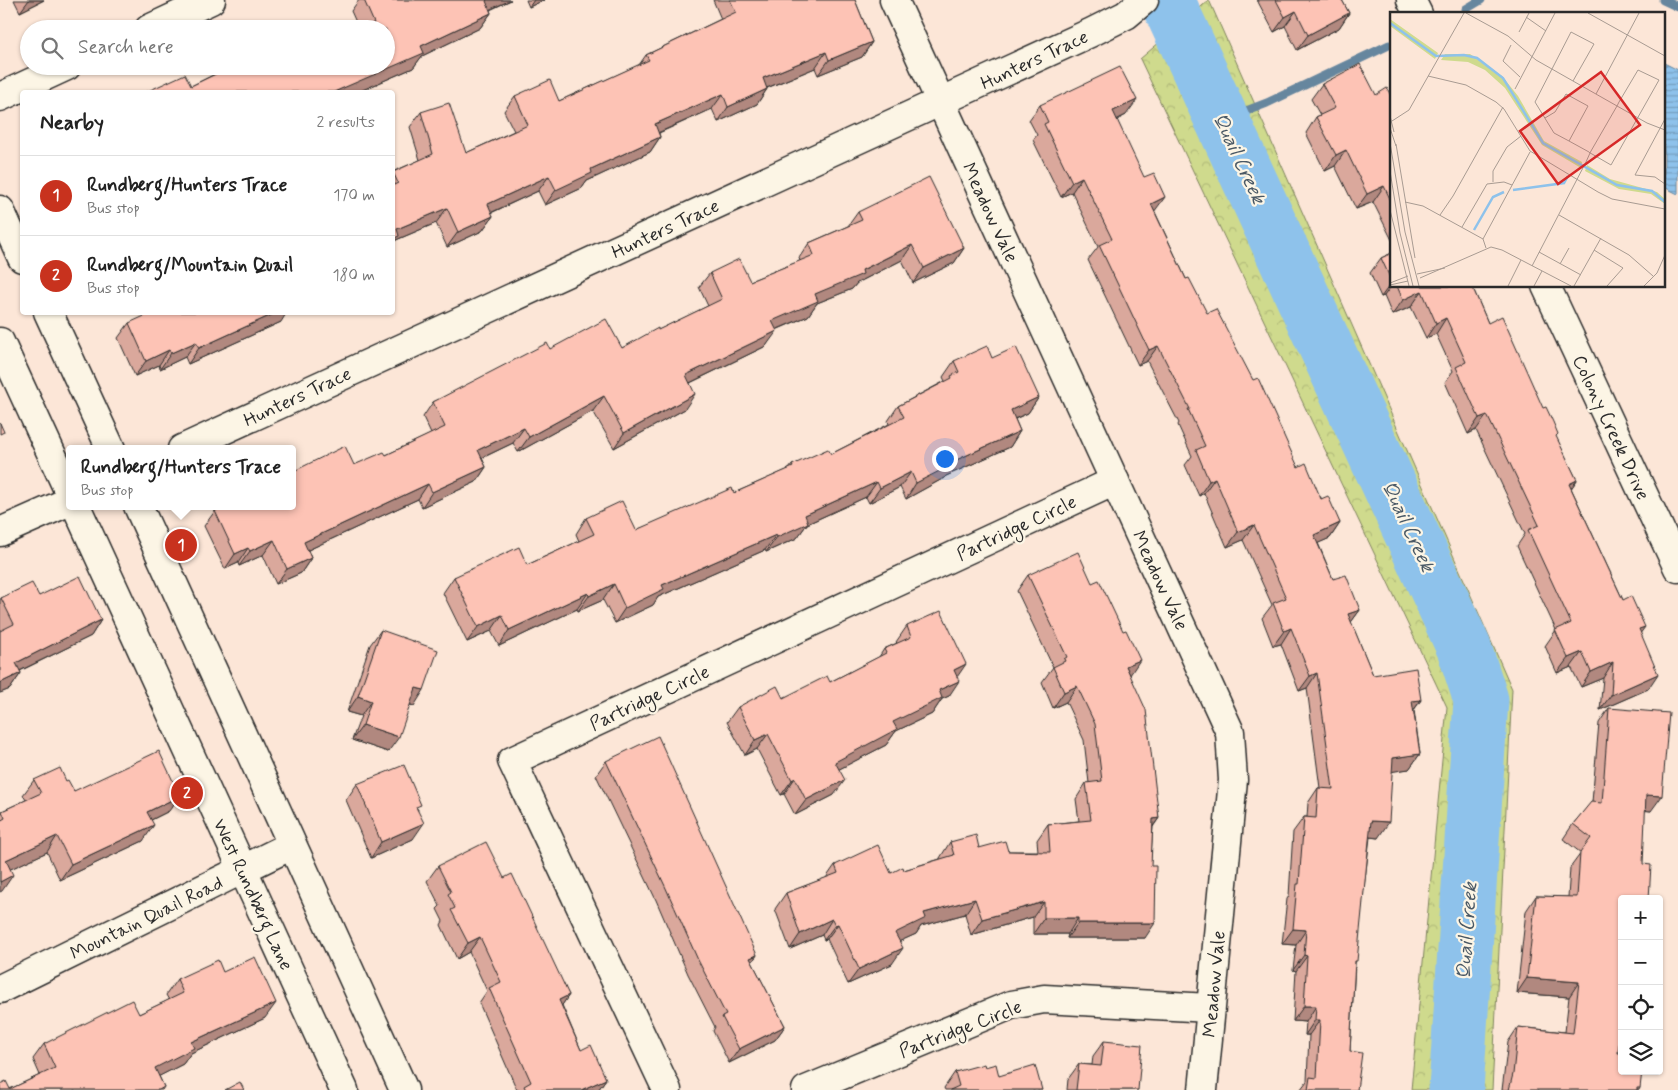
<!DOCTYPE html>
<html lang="en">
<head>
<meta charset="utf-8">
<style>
	body { margin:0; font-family:Mynerve,sans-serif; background:#f6f6f6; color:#222 }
	.controls { position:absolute; right:15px; bottom:15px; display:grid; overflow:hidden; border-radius:5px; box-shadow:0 1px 4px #0004 }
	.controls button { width:45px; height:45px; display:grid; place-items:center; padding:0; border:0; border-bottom:1px solid #e0e0e0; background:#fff; color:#222; font:25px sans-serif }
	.you { position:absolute; left:944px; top:458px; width:18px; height:18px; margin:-12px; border:4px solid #fff; border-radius:50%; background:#1a73e8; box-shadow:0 0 0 8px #1a73e833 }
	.badge { display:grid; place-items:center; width:32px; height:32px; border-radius:50%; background:#c8321e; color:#fff; font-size:16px; font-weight:700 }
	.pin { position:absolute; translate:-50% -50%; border:2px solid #fff; box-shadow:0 1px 5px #0006 }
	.popup { position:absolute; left:66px; top:445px; width:230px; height:65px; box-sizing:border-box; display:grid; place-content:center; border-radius:5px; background:#fff; filter:drop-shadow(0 1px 4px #0005); font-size:16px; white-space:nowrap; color:#767676 }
	.popup b { font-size:19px; color:#222 }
	.popup::after { content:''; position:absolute; left:50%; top:100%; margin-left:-10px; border:10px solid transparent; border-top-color:#fff }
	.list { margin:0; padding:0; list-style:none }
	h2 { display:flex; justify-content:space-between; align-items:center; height:65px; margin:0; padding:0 20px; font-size:21px }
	h2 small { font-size:16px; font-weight:400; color:#767676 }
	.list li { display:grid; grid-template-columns:32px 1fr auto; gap:15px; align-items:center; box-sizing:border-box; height:80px; padding:0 20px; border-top:1px solid #e0e0e0 }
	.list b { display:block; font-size:19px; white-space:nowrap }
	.list p { margin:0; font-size:16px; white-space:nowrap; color:#767676 }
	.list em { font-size:16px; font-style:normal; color:#767676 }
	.icon { flex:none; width:28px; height:28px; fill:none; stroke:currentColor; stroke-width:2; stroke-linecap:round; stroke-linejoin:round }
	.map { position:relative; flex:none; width:1678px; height:1090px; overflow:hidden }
	.search { position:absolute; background:#fff; box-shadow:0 1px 4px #0004; left:20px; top:20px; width:375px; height:55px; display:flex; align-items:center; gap:12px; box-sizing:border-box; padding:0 18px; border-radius:28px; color:#767676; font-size:19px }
	.panel { position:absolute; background:#fff; box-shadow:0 1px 4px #0004; left:20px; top:90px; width:375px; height:225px; border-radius:5px }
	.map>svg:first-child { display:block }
</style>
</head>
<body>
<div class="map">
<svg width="1678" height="1090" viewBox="0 0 1678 1090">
	<defs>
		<pattern id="forest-crowns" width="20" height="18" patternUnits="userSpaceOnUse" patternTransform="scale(1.25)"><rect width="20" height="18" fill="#cfda8d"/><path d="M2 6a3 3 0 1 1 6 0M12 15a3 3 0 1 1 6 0" fill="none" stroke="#b2bb7a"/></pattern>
		<pattern id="water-rules" width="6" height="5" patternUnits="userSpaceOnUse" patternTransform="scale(1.25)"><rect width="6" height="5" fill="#8ec2eb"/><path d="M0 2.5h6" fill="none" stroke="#749ebf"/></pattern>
	</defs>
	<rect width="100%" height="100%" fill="#fce6d7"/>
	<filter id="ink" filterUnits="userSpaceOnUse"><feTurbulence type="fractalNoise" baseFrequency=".02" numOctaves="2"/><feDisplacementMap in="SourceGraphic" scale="10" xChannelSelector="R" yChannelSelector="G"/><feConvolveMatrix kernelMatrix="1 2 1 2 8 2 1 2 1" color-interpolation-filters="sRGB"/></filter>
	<g filter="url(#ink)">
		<path fill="url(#forest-crowns)" stroke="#7d825c" d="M1209 0 1512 689 1492 1090H1411L1447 707 1140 59Z"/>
		<path fill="url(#water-rules)" stroke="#66869e" d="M1664 63 1678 70V194L1664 187Z"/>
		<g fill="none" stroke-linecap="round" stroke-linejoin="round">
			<g stroke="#66869e" stroke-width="9">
				<path d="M1663 0 1678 7"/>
				<path d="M1466 9 1481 0"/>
				<path d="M1217 109 1241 113 1267 103 1389 45"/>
			</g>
			<path stroke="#8ec2eb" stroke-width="55" d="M1167 0 1464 648 1481 700 1456 1090"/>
			<defs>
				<g id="street">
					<path d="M894 0 1230 732 1233 780 1203 1090"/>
					<path d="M1411 0 1418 14"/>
					<path d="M149 29 211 0"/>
					<path d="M0 97 67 66"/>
					<path d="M1546 286 1678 568"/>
					<path d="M182 449 1090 33 1126 15 1144 0"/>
					<path d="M0 532 70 501"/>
					<path d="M0 989 292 845"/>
					<path d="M667 1090 512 761 1115 481"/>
					<path d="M806 1090 1011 1005 1044 999 1210 1008"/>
				</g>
				<g id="secondary">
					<path d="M0 210 22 258"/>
					<path d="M48 312 111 449"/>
					<path d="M0 342 70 494"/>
					<path d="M76 506 344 1090"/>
					<path d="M138 506 404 1090"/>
				</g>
			</defs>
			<use href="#street" stroke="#2b2b2b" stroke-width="31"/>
			<use href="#secondary" stroke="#2b2b2b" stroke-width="31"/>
			<use href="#street" stroke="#fcf5e5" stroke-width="28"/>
			<use href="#secondary" stroke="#fcf5e5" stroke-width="28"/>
		</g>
		<g fill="#daa89c" stroke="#2b2b2b">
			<path d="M14 0H44L20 12Z"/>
			<path d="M359 0H511L490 10 491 13 480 28 422 56 413 68 358 92H146L191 86 227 68 229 66H386V29H359L351 11Z"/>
			<path d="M526 0H544L529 7Z"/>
			<path d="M713 0H855L872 42 862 57 818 75 815 68 767 88V89L757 104 718 122 712 109 659 133 660 137 650 152 587 181 582 188 545 205 538 191 491 213 493 216 482 231 447 247 436 223 396 240 392 245V172L420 160 410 127 421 112 466 153 514 131 504 111 515 96 559 101 639 65 646 55 721 19Z"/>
			<path d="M1257 0H1342L1349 13 1339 28 1297 50 1285 26 1274 32Z"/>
			<path d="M1322 84 1392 98V240L1373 202 1356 209 1335 166 1325 171 1306 133 1316 117 1320 115 1311 99Z"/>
			<path d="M1040 105 1126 115 1117 120 1155 212 1186 279 1298 467 1340 523 1330 538 1318 543 1333 579 1360 610 1351 622 1373 675 1421 700 1414 710 1420 754 1409 769 1392 771 1378 838 1370 837 1355 964 1350 1051 1357 1090H1300L1307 1081 1309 1035H1305L1306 1022 1293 1021 1296 971 1293 970 1296 945 1282 944 1287 899 1289 896 1293 832 1304 817H1307L1308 803 1318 788H1320L1307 688 1299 691 1281 644 1273 646 1262 618 1272 605 1243 540 1227 547 1204 493 1199 496 1185 465 1192 456 1178 425 1179 423 1147 361 1138 365 1088 260 1098 247 1072 192 1061 197 1033 140 1037 135 1029 120Z"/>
			<path d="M858 212 964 248 954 263 913 283 902 260 857 283 852 289 817 303 808 316 776 330 766 346 690 383 685 409 614 448 593 411 518 452 513 443 482 458 486 467 476 482 422 507 418 499 308 550 311 558 301 573 276 584 263 555 239 566 238 563 225 569 204 526 215 511 218 509 220 506H292L294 471 354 465 386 455 431 434 423 417 433 402 550 349 622 348 708 306 699 287 710 273 750 281 800 261 799 258 809 243 848 226Z"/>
			<path d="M1392 253V286H1472L1488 323 1556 437 1577 480 1571 488 1623 600 1640 633 1648 689 1600 710 1603 678 1581 687 1571 667 1557 673 1545 646 1556 630 1517 546 1525 534 1476 430 1468 434 1445 382 1453 371 1436 334 1426 338 1411 307 1392 315 1384 296 1381 297 1370 273 1381 258Z"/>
			<path d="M281 322 188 364 185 357 160 369 159 365 135 376 118 338 129 323Z"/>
			<path d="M992 358 1039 397 1028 413 1015 419 1020 431 1010 447 946 476 944 478 906 499 900 487 869 503 866 497 807 524 797 538 766 552 765 550 658 597 653 605 615 623 603 600 578 611 577 609 499 646 491 631 467 642 443 593 454 577 527 565 579 541 576 534 586 518 636 530 734 493 789 469 792 465 831 454 889 424 888 421 898 406 945 381 943 377 954 361Z"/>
			<path d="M1028 575 1130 675 1159 818 1153 827 1145 938H1067L1068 934H1033V917L971 935 965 914 921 926 916 934 900 941 892 964 848 984 827 939 824 940 822 935 790 949 775 909 786 893 826 878 835 865 891 873 904 870 940 859V858L950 842 979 848 1008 851H1038L1037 840 1048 824 1079 821 1076 799 1086 783H1089L1084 740 1066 702 1053 708 1042 682 1053 667 1017 591Z"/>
			<path d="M39 596 101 620 91 636 20 671 21 673 10 689 0 693V600L1 598Z"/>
			<path d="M907 626 957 677 949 696 942 699 932 714 896 731 886 745 839 769 834 795 795 815 784 794 781 795 757 749 745 755 727 722 738 707 783 698 830 682 879 657 884 649 897 643 896 642Z"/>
			<path d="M381 630 414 706 410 705 388 752 352 740 361 716 347 712 370 645Z"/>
			<path d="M1609 708 1651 811 1645 810 1622 899 1618 1053 1640 1088 1639 1090H1502L1508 1042 1518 1027 1565 1032 1569 997 1517 993 1526 911 1536 896 1568 897 1570 868 1581 853 1563 839 1573 824 1592 802 1599 723Z"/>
			<path d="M606 761 757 955 752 962 785 1026 775 1040 729 1063 713 1031 715 1027 688 974 656 900 596 775Z"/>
			<path d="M34 780 66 781 74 791 169 811 151 820 143 841 60 880 47 852 10 869 0 882V814L2 811 26 800 23 795Z"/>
			<path d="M357 784 418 809 413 839 371 858 346 800Z"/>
			<path d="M438 866 504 878 569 995 562 1005 581 1050 606 1079 598 1090H517L479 1003 487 991 469 952 457 959 441 925 443 921 437 909 440 906 427 881Z"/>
			<path d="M223 972 265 1018 191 1053 183 1064 159 1076 164 1087 162 1090H0L10 1089 40 1075 33 1059 44 1044 139 1014 169 1000 166 995 177 979Z"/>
			<path d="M1104 1041 1138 1090H1067L1068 1079 1079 1064 1092 1065 1093 1056Z"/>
			<path d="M985 1067 999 1076 1042 1090H945L944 1088 955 1072Z"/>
		</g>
		<g fill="#b1887f" stroke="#2b2b2b">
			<path d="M29 0H44L20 12Z"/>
			<path d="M487 0H511L475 16 486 1Z"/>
			<path d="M534 0H544L529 7Z"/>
			<path d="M1296 11 1285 26 1274 32 1285 17Z"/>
			<path d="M491 13 480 28 422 56 413 68 358 92H334L421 46Z"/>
			<path d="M1349 13 1339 28 1297 50 1308 35Z"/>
			<path d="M872 42 862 57 818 75 829 60Z"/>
			<path d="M826 52 815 68 752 94 763 78Z"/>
			<path d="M767 89 757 104 718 122 728 107Z"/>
			<path d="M723 94 712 109 644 139 655 124Z"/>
			<path d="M1137 100 1126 115 1102 127 1113 111Z"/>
			<path d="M660 137 650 152 587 181 582 188 545 205 556 190 591 169Z"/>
			<path d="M1346 150 1335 166 1325 171 1336 155Z"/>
			<path d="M549 176 538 191 477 219 488 204Z"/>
			<path d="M1082 177 1072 192 1061 197 1072 182Z"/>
			<path d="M1384 186 1373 202 1356 209 1367 194Z"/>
			<path d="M1165 197 1154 212 1151 204Z"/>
			<path d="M447 208 436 223 396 240 392 245V235L397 229Z"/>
			<path d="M493 216 482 231 447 247 458 232Z"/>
			<path d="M912 245 902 260 857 283 852 289 817 303 808 316 761 336 772 321 815 294Z"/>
			<path d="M964 248 954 263 913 283 924 268Z"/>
			<path d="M1392 282V285L1384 296 1381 297Z"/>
			<path d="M1422 291 1411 307 1392 315 1403 300Z"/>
			<path d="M278 312H287L281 322 188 364 199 348Z"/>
			<path d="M1446 318 1436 334 1426 338 1436 323Z"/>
			<path d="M777 331 766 346 675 390 686 375Z"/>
			<path d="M196 342 185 357 160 369 171 353Z"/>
			<path d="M1158 346 1147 361 1138 365 1149 350Z"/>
			<path d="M169 350 159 365 135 376 146 361Z"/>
			<path d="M695 394 685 409 614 448 624 433Z"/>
			<path d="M604 396 593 411 518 452 529 437Z"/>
			<path d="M1039 397 1028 413 1000 425 1011 410Z"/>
			<path d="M1487 415 1476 430 1468 434 1479 418Z"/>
			<path d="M524 428 513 443 467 465 478 450Z"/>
			<path d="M1020 431 1010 447 946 476 944 478 906 499 916 483 954 461Z"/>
			<path d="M486 467 476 482 422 507 432 492Z"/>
			<path d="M911 472 900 487 869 503 880 488Z"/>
			<path d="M1215 478 1204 493 1199 496 1209 481Z"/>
			<path d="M1577 480 1566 496 1569 484Z"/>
			<path d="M877 482 866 497 807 524 797 538 766 552 777 537 805 515Z"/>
			<path d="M428 484 418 499 293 557 304 542Z"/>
			<path d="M1340 523 1330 538 1303 550 1314 535Z"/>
			<path d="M1254 525 1243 540 1227 547 1238 532Z"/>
			<path d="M776 535 765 550 658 597 653 605 615 623 625 608 662 585Z"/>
			<path d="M274 540 263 555 239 566 250 551Z"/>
			<path d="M248 548 238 563 225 569 235 554Z"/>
			<path d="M311 558 301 573 276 584 287 569Z"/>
			<path d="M614 584 603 600 578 611 589 596Z"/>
			<path d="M588 593 577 609 499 646 509 630Z"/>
			<path d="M1360 610 1349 625 1348 614Z"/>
			<path d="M502 615 491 631 467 642 478 627Z"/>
			<path d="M101 620 91 636 5 678 16 663Z"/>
			<path d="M1645 627 1634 642 1639 629Z"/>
			<path d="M1291 628 1281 644 1273 646 1284 631Z"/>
			<path d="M1582 652 1571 667 1557 673 1568 658Z"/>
			<path d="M1140 660 1130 675 1126 666Z"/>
			<path d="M1613 662 1603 678 1581 687 1591 672Z"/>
			<path d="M966 664 955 680 954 670Z"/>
			<path d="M21 673 10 689 0 693V683Z"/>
			<path d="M1317 673 1307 688 1299 691 1310 676Z"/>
			<path d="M1658 674 1648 689 1600 710 1611 695Z"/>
			<path d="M959 681 949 696 942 699 932 714 896 731 886 745 824 777 835 762 939 690Z"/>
			<path d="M1077 686 1066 702 1053 708 1064 692Z"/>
			<path d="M416 688 424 690 414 706 405 703Z"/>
			<path d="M358 696 371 701 361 716 347 712Z"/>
			<path d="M1421 700 1410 715 1412 701Z"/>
			<path d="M363 725 399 737 388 752 352 740Z"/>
			<path d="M768 734 757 749 745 755 755 740Z"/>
			<path d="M1420 754 1409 769 1383 773 1393 758Z"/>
			<path d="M795 778 784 794 781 795 792 780Z"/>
			<path d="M845 780 834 795 795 815 806 800Z"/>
			<path d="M1646 795 1662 796 1651 811 1636 810Z"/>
			<path d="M180 796 169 811 137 827 147 812Z"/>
			<path d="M1159 818 1148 833 1153 819Z"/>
			<path d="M1371 821 1389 822 1378 838 1361 836Z"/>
			<path d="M424 823 413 839 371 858 381 842Z"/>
			<path d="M154 825 143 841 60 880 71 864Z"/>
			<path d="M57 836 47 852 0 874 6 860Z"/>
			<path d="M13 875 2 891 0 892V882Z"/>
			<path d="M975 899 965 914 921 926 916 934 885 948 895 933 924 913Z"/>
			<path d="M1044 902 1033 917 971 935 982 919Z"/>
			<path d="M1044 918H1078L1068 934H1033Z"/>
			<path d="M832 919 822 935 790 949 800 934Z"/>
			<path d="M1078 923H1155L1145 938H1067Z"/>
			<path d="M838 924 827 939 824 940 835 925Z"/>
			<path d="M1293 929 1306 930 1296 945 1282 944Z"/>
			<path d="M480 937 469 952 457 959 468 943Z"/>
			<path d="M903 948 892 964 848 984 859 969Z"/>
			<path d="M757 955 747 969 750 958Z"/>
			<path d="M1304 955 1307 956 1296 971 1293 970Z"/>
			<path d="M1527 978 1579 982 1569 997 1517 993Z"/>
			<path d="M569 995 558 1011 559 1000Z"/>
			<path d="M276 1003 265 1018 191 1053 183 1064 144 1084 155 1068 191 1042Z"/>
			<path d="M1304 1006H1316L1306 1022 1293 1021Z"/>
			<path d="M1315 1020H1320L1309 1035H1305Z"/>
			<path d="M785 1026 775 1040 729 1063 739 1049Z"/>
			<path d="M606 1079 598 1090H581Z"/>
		</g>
		<g fill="#fdc3b5" stroke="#2b2b2b">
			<path d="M364 0H487L486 1 491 13 421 46 424 53 334 92H146L185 74 191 86 232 66H386V29H360L374 23Z"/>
			<path d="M730 0H855L872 42 829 60 826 52 763 78 767 89 728 107 723 94 655 124 660 137 591 169 592 173 556 190 549 176 488 204 493 216 458 232 447 208 397 229 399 236 392 239V186L398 183 393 172 433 154 421 112 449 103 466 153 528 125 515 96 550 80 559 101 649 60 646 55 736 12Z"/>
			<path d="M1276 0H1342L1349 13 1308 35 1296 11 1285 17Z"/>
			<path d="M1360 64 1376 95 1387 88 1392 98V203L1384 186 1367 194 1346 150 1336 155 1316 117 1335 108 1322 84Z"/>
			<path d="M1120 67 1137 100 1113 111 1144 177 1154 173 1165 197 1151 204 1186 279 1189 278 1207 313 1216 309 1253 380 1258 378 1298 467 1306 463 1321 499 1328 496 1340 523 1314 535 1333 579 1346 575 1360 610 1348 614 1373 675 1416 668 1421 700 1412 701 1420 754 1393 758 1389 822 1371 821 1357 961H1355L1350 1051 1362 1053 1357 1090H1308L1310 1077 1317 1078 1320 1020H1315L1316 1006H1304L1307 956 1304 955 1306 930 1293 929 1297 884H1299L1304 817 1316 818 1318 788 1333 789 1317 673 1310 676 1291 628 1284 631 1273 603 1286 598 1254 525 1238 532 1215 478 1209 481 1196 450 1205 446 1188 409H1190L1158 346 1149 350 1099 245 1112 239 1082 177 1072 182 1044 124 1048 122 1040 105Z"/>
			<path d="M929 177 964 248 924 268 912 245 862 270 863 274 815 294 818 301 772 321 777 331 686 375 695 394 624 433 604 396 529 437 524 428 478 450 486 467 432 492 428 484 304 542 311 558 287 569 274 540 250 551 248 548 235 554 215 511 225 506H292V468L294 471 345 446 354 465 384 452 386 455 445 427 433 402 547 343 550 349 606 319 622 348 658 328V330L722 299 710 273 739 259 750 281 814 255 809 243 862 220 858 212Z"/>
			<path d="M1392 253V282L1381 258Z"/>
			<path d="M1397 286H1472L1488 323 1502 316 1543 408 1546 407 1553 422 1558 434 1556 436 1577 480 1569 484 1623 600 1631 596 1645 627 1639 629 1658 674 1611 695 1613 662 1591 672 1582 652 1568 658 1555 630 1571 623 1528 530 1539 525 1487 415 1479 418 1456 367 1466 362 1446 318 1436 323 1422 291 1403 300Z"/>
			<path d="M153 312H278L199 348 196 342 171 353 169 350 146 361 129 323Z"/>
			<path d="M987 346 992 358 1016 347 1039 397 1011 410 1020 431 954 461 955 463 916 483 911 472 880 488 877 482 805 515 808 523 777 537 776 535 662 585 664 589 625 608 614 584 589 596 588 593 509 630 502 615 478 627 454 577 519 547 527 565 594 534 586 518 622 501 636 530 732 488 734 493 793 467 792 465 828 449 831 454 904 417 898 406 952 378 951 376 959 372 954 361Z"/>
			<path d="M0 423 4 432 0 434Z"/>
			<path d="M1078 552 1092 583 1099 580 1123 631 1126 630 1140 660 1126 666 1146 710 1159 818 1153 819 1151 866H1156L1155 923H1078V918H1044V902L982 919 975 899 924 913 926 918 895 933 903 948 859 969 838 924 835 925 832 919 800 934 786 893 838 873 835 865 878 845 891 873 903 867 904 870 954 855 950 842 976 835 979 848 1005 841 1008 851 1050 852 1048 824 1091 820 1086 783 1102 781 1095 724 1077 686 1064 692 1053 667 1065 661 1064 659 1067 657 1028 575Z"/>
			<path d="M80 576 101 620 16 663 21 673 0 683V631L14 624 1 598 32 583 39 596Z"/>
			<path d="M941 611 966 664 954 670 959 681 939 690 942 698 893 722 897 729 835 762 845 780 806 800 795 778 792 780 768 734 755 740 738 707 777 686 783 698 827 676 830 682 886 653 884 649 911 637 907 626Z"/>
			<path d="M381 630 438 650 424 690 416 688 399 737 363 725 371 701 358 696Z"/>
			<path d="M1609 708 1669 713 1662 796 1646 795 1643 864 1651 865 1649 899H1622V1020L1618 1053H1622V1071H1642L1640 1088H1637V1090H1509L1513 1074 1518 1027 1573 1033 1579 982 1527 978 1536 896 1577 897 1580 853 1591 838 1573 824 1591 802 1602 803Z"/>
			<path d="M658 736 757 955 750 958 785 1026 739 1049 722 1017 726 1015 698 960 665 886 606 761Z"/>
			<path d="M159 751 180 796 147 812 154 825 71 864 57 836 6 860 13 875 0 882V821L5 818 2 811 41 793 34 780 60 768 66 781 68 780 74 791Z"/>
			<path d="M404 765 421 805 416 807 424 823 381 842 357 784Z"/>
			<path d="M486 842 504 878 512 874 569 995 559 1000 581 1050 591 1045 606 1079 581 1090H526L524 1086 531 1082 489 988 501 982 480 937 468 943 451 910 455 908 448 894 451 892 438 866Z"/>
			<path d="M255 957 276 1003 191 1042 194 1048 155 1068 164 1087 159 1090H0V1084L6 1081 10 1089 55 1068 44 1044 132 1000 139 1014 183 993 177 979 218 960 223 972Z"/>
			<path d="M1104 1041 1142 1045 1138 1090H1076L1079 1064 1101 1066Z"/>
			<path d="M984 1064 985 1067 996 1064 999 1076 1035 1065 1042 1090H950L959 1086 955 1072Z"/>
			<path d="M240 1082 244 1090H225Z"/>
		</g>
	</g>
	<g text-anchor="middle" stroke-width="4.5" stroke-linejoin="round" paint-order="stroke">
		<g font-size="19" fill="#2b2b2b" stroke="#fcf5e5">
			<text transform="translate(1034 59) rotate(-25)" y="7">Hunters Trace</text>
			<text transform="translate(991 212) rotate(65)" y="7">Meadow Vale</text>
			<text transform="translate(665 228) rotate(-25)" y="7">Hunters Trace</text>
			<text transform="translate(297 396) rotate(-25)" y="7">Hunters Trace</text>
			<text transform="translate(1612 427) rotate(65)" y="7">Colony Creek Drive</text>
			<text transform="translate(1016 527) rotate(-25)" y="7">Partridge Circle</text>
			<text transform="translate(1161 580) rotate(65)" y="7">Meadow Vale</text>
			<text transform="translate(649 697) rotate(-25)" y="7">Partridge Circle</text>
			<text transform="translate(254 894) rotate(65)" y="7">West Rundberg Lane</text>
			<text transform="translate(146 917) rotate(-26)" y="7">Mountain Quail Road</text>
			<text transform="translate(1213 984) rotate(-85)" y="7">Meadow Vale</text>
			<text transform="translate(960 1028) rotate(-21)" y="7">Partridge Circle</text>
		</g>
		<g font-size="20" font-style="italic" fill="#495865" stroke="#fcf5e5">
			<text transform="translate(1240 158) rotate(65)" y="7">Quail Creek</text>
			<text transform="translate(1409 526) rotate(65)" y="7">Quail Creek</text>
			<text transform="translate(1466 931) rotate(-86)" y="7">Quail Creek</text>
		</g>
	</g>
	<g transform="translate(1390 12)">
		<rect width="275" height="275" fill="#fce6d7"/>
		<path d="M0 7 48 41 45 47 0 14ZM55 42H80L112 64 128 84 154 129 192 150 191 156 152 133 115 76 95 58 78 50 51 48ZM197 153 220 167 267 180 275 187V192L261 182 229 177 195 159Z" fill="#cfda8d"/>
		<path fill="none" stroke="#8ec2eb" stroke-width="2.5" d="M0 11 46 44 74 43 87 46 113 66 153 131 227 173 262 179 275 190M123 178 174 171 178 164M84 218 103 185 114 180"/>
		<path fill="none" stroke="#a89b92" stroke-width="1" d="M76 1 118 24 146 48 257 111 275 118M198 1 275 44M136 5 156 19M129 20 139 1M121 33 113 49 130 65M38 64 76 73 106 90 114 97 140 139 208 180 222 187 275 197M125 77 165 1M206 82 249 1M0 104 4 120M155 106 165 100 176 82 198 94 179 129M275 107 245 163 265 165 275 172M2 109 19 98 74 1M0 116 6 134M0 131 15 220 29 274M6 132 25 246M0 159 10 221 23 274M103 170V159L117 135 131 124M15 190 33 194 93 227 96 236M0 198 19 274M50 203 63 184 113 95M169 203 239 243 263 264M72 215 97 172 114 170 122 173M93 227 140 140M204 238 233 256 217 274M149 240 191 263M170 252 179 236M142 254 196 150 200 141 201 139 227 94 229 90 248 58 269 68 221 153 202 142 200 141 199 140 179 129 164 121 145 90 181 20 204 32 183 69M27 262 55 256M30 266 101 235 112 238 181 274M0 271 18 264M0 273 18 269M118 274 131 248M144 274 152 259M184 274 211 226M254 274 267 261 275 243"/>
		<path fill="#d62828" fill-opacity="0.15" stroke="#d62828" stroke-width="2.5" d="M211 60 250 113 168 172 130 119Z"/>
		<rect width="275" height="275" fill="none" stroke="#2b2b2b" stroke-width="2.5"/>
	</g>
</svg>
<div class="controls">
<button>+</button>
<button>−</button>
<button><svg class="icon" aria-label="locate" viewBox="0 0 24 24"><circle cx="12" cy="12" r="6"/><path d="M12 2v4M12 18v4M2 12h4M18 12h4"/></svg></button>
<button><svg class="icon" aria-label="layers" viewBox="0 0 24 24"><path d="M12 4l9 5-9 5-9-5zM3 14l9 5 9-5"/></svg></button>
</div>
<div class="you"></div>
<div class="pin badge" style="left:181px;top:545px">1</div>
<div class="popup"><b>Rundberg/Hunters Trace</b>Bus stop</div>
<div class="pin badge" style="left:187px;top:793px">2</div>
<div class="search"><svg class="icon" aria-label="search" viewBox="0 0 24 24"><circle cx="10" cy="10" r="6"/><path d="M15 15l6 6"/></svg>Search here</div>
<section class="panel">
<h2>Nearby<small>2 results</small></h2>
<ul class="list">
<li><span class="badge">1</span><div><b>Rundberg/Hunters Trace</b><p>Bus stop</p></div><em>170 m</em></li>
<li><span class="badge">2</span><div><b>Rundberg/Mountain Quail</b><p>Bus stop</p></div><em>180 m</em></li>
</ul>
</section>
</div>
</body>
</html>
